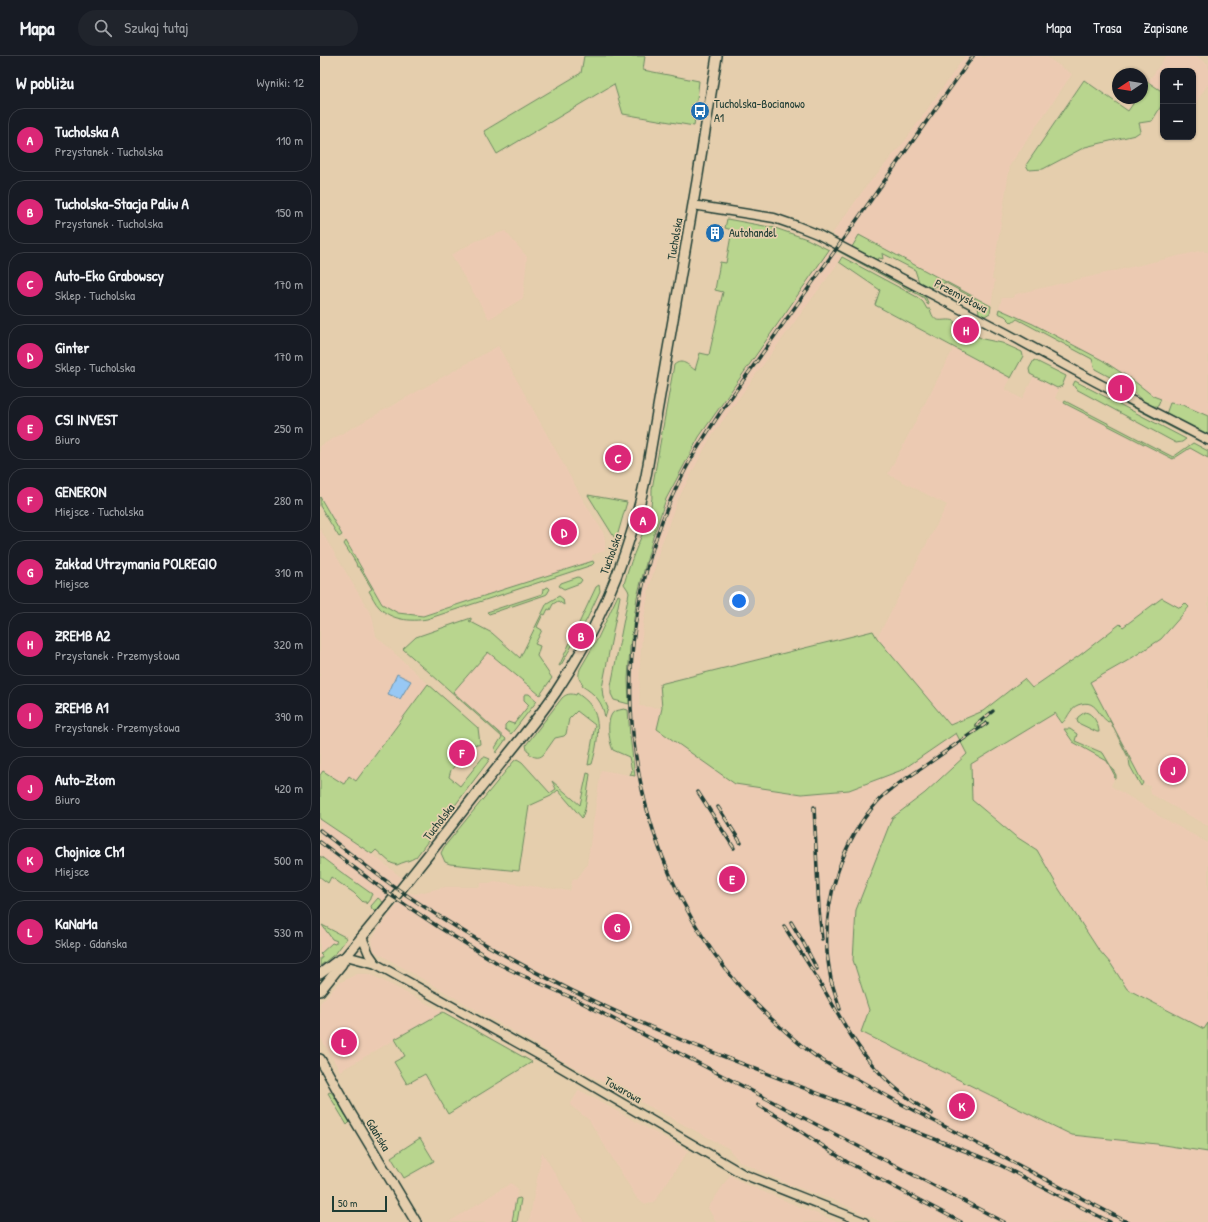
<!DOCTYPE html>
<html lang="pl">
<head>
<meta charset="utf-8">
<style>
	body { margin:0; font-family:"Patrick Hand",sans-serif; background:#20242c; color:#f1f3f6 }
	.controls { position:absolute; right:12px; top:12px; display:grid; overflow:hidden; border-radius:8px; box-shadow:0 1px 3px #0004 }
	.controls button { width:36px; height:36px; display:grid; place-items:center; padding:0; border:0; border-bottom:1px solid #363941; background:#171b24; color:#f1f3f6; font:20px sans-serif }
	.compass { position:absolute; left:792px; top:12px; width:36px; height:36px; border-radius:50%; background:#171b24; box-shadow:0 1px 3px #0004; rotate:258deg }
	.scale { position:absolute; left:12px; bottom:10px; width:55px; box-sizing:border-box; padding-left:4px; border:2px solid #1f3d34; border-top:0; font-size:11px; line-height:14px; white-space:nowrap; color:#1f3d34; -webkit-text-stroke:3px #e5cead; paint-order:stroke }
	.you { position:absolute; left:419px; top:545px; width:14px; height:14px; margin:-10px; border:3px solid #fff; border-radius:50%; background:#1a73e8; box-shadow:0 0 0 6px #1a73e833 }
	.badge { display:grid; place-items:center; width:26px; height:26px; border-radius:50%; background:#db2777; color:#fff; font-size:13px; font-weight:700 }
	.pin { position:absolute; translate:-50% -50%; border:2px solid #fff; box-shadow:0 1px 4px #0006 }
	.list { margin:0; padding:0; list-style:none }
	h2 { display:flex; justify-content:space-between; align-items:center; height:52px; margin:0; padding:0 16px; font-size:17px }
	h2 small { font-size:13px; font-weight:400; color:#9ea1a6 }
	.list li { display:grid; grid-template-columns:26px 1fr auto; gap:12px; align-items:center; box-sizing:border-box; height:64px; margin:0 8px 8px; padding:0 8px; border:1px solid #363941; border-radius:16px }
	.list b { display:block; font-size:15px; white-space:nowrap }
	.list p { margin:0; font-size:13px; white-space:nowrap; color:#9ea1a6 }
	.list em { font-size:13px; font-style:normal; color:#9ea1a6 }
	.icon { flex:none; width:22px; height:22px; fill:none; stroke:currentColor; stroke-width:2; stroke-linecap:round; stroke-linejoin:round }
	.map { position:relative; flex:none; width:888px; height:1166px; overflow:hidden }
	header { display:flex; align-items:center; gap:24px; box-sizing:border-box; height:56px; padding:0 20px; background:#171b24; border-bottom:1px solid #363941 }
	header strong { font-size:19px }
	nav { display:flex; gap:22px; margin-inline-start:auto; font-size:14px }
	.search { width:280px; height:36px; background:#20242c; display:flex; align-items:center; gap:10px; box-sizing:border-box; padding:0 14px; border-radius:22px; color:#9ea1a6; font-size:15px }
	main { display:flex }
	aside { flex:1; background:#171b24 }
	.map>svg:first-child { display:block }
</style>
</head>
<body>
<header>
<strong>Mapa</strong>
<div class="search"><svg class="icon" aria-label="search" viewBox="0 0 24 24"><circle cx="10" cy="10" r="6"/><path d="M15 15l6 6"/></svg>Szukaj tutaj</div>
<nav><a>Mapa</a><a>Trasa</a><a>Zapisane</a></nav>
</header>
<main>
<aside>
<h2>W pobliżu<small>Wyniki: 12</small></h2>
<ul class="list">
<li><span class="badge">A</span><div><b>Tucholska A</b><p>Przystanek · Tucholska</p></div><em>110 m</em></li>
<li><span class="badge">B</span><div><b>Tucholska-Stacja Paliw A</b><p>Przystanek · Tucholska</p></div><em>150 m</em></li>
<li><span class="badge">C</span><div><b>Auto-Eko Grabowscy</b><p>Sklep · Tucholska</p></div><em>170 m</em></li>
<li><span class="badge">D</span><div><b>Ginter</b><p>Sklep · Tucholska</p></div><em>170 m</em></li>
<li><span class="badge">E</span><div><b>CSI INVEST</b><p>Biuro</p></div><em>250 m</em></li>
<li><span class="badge">F</span><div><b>GENERON</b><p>Miejsce · Tucholska</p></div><em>280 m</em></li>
<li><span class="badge">G</span><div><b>Zakład Utrzymania POLREGIO</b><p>Miejsce</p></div><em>310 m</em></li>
<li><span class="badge">H</span><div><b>ZREMB A2</b><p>Przystanek · Przemysłowa</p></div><em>320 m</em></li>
<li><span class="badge">I</span><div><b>ZREMB A1</b><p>Przystanek · Przemysłowa</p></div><em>390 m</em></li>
<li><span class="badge">J</span><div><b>Auto-Złom</b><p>Biuro</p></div><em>420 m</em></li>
<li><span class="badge">K</span><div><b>Chojnice Ch1</b><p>Miejsce</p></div><em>500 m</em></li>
<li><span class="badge">L</span><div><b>KaNaMa</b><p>Sklep · Gdańska</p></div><em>530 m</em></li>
</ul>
</aside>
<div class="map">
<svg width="888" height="1166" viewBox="0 0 888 1166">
	<rect width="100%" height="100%" fill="#e5cead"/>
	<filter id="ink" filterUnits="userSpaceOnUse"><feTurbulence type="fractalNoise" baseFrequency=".025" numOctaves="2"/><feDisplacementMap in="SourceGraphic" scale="8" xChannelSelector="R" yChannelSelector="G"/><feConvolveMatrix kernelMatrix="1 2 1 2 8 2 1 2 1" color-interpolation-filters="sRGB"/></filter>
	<g filter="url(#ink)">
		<g fill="#eccab2">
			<path d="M645 0H662V2L669 0H725L752 18 690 109 672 223 675 224 671 250 539 179 532 191 512 178 545 132 585 85Z"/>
			<path d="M846 0H876L888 8V28L873 51V15H843V36L828 26Z"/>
			<path d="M185 175 207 201 203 242 169 263 131 199 156 185Z"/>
			<path d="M509 194 522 201 519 206 436 318 389 384 357 445 341 489 329 532 323 569 320 604 319 650 342 652 337 674 529 734 581 714 636 677 647 698 605 737 572 762 533 904 549 954 810 1085 837 1088 888 1096V1166H561L516 1145 468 1128 419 1105 408 1092 239 1003 219 990 54 895 52 883 59 872 87 836 95 838 125 831H160L161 827H170L174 825 250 835 253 822 257 823 267 809 281 714 315 720 310 680 308 654V623L310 591 320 527 333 481 346 443 379 381Z"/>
			<path d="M884 194V196H888V360L863 349 850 347 833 340 814 325 782 304 713 268 679 253 682 242H692L696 238Z"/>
			<path d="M178 290 262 442 283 476 285 483V495L272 499 273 505 103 560 79 558 62 548 0 441V390Z"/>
			<path d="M634 292 691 322 685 333 702 343 714 320 739 333 735 342 853 403 869 392 888 402V770L831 738 830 730 822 727 769 626 807 605 841 583 869 552 865 547 860 552 842 542 803 572 799 568 760 599 712 632 704 623 663 655 630 669 557 582 627 449 568 418Z"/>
			<path d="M0 473 52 560 56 580 108 628 36 725 24 728 3 716 0 719Z"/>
			<path d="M168 596 220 639 186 683 133 636Z"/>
			<path d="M735 656 747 678 753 686 787 705 795 720 791 730 836 757 837 759 888 787V967L884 973 807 933 791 908 778 893 739 833 717 794 695 780 652 744 651 708Z"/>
			<path d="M0 763 52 798 82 822 63 846 21 816 0 800Z"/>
			<path d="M0 868 12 883 17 885 15 888 8 892 2 900V902H0Z"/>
			<path d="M37 918H50L123 956 20 1015 0 981V947L19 927Z"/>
			<path d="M259 1034 368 1095 334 1146 325 1148 318 1144 269 1064 250 1049Z"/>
			<path d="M222 1096 264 1166H209Z"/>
			<path d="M410 1119 422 1127 517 1166H396L388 1152Z"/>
			<path d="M191 1127 198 1133 192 1166H129Z"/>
		</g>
		<g fill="#b8d58e" stroke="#6c8961">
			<path d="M264 0H325L323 14 379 25 374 70 303 58 294 28 177 98 164 75 261 17Z"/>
			<path d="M764 24 808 55 817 42H822V35L828 26 843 36V47L832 65 819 67 821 75 815 79 765 91 723 113 709 114 706 109Z"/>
			<path d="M407 163 455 172 487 183 509 194 379 381 346 443 333 481 317 541 310 591 308 623 309 648 294 644 291 638V630L309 537 308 534 304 528C307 518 310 508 314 498 323 475 333 459 332 433L354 309C362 302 368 309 375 314L380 297 389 299 403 236 395 234 400 206 406 207 412 174 405 172Z"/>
			<path d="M539 179 671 250 670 257 665 260C657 259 660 258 658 252 657 249 656 247 655 243L624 226 623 231 617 230 610 232 599 226 595 214 562 197 563 203 559 202 556 204 532 191Z"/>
			<path d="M517 193 600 237 606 242 609 249 607 248 604 242 599 239 516 194Z"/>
			<path d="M522 201 597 241 603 246 607 253H610C615 271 623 261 635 265L634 268 638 270 637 273 653 281 655 279 663 283 682 287 702 296 703 300 691 322 555 249 560 234 519 206Z"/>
			<path d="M679 253 713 268 782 304 814 325 833 340 841 343 838 350C828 352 819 341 812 335V333L775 313 772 303 697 263 692 267 685 260 678 257Z"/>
			<path d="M714 304 746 320 742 330 737 332 710 318 709 313Z"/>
			<path d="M755 325 866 383 862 386 856 387 756 333 753 329Z"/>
			<path d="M780 334 784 335 800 342 864 376 866 379Z"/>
			<path d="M745 345 853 401 873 387 888 395V402L870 392 853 403 744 347Z"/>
			<path d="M850 347 863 349 888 360V380L846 358Z"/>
			<path d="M268 439 307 446 296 484Z"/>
			<path d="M0 441 22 479 19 481 0 450Z"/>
			<path d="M26 485 62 548 78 557 103 560 185 533 273 505 274 507 272 509 107 563C91 566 70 564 59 551 55 547 52 540 49 535L52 533 39 511H37L36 507 24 488Z"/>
			<path d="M258 521 260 522 262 524 260 527 244 533 239 530 241 527Z"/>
			<path d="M279 529 280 535 267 563 241 609 239 610 276 531Z"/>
			<path d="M228 531 230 533 227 538 225 539 169 558 167 556 222 538 223 533Z"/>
			<path d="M298 539 300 540 282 632 283 641 288 652 285 662C283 646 275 638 262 630L263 628C258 623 258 620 260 613L278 582Z"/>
			<path d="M239 540 243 543 244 549 238 545 233 548 230 554 228 553 225 559 223 558 217 571 222 574 215 588 220 590 217 600 232 622 220 639 168 596 133 636 186 683 176 697 175 692 182 681 83 593 96 581 151 562V564L149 565 172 577 200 602 227 547Z"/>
			<path d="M842 542 860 552 865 547 869 551 841 583 807 605 770 626 823 727 821 730 810 710 809 703 790 665 788 666C786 664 783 662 781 659 776 652 772 645 761 648 757 649 753 651 751 655 747 660 747 663 742 667L735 657 651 708 652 744 695 780 717 794 739 833 778 893 791 908 807 933 884 973 888 967V1096L837 1088 752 1079 541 976 549 954 533 904 536 854 572 762 605 737 647 698 636 677 582 714 529 734 482 738 415 728 337 673 342 652 340 628 553 575 557 582 630 669 663 655 704 623 712 632 760 599 800 568 803 571Z"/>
			<path d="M108 628 158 672 160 688 158 689 153 688 131 714 129 721 140 730 163 701H165L170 703 96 801C90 805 83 806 77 809L71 807 56 794 52 798 0 763V719L3 715 24 728 29 720 36 725Z"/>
			<path d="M257 637C262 641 268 645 271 650 282 665 277 691 272 708L268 709 275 669 257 655 249 663 246 678 244 680 235 682 223 699C218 703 214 701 209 698L210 696 207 694 206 689 242 642C246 638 251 637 256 639Z"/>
			<path d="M206 638H209L217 645 191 678 185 673V669L188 666 194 668 209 649 204 644V639Z"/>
			<path d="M304 653 308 654 310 680 315 720 310 719 312 715 309 701 293 694C289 686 285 661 295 655 298 654 301 654 304 653Z"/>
			<path d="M765 656C773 657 779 669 779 676H777L758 667 757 664 758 661Z"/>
			<path d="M744 673H750L757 678 755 685 783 697 796 719V722H794L795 720 787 705 753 686Z"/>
			<path d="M197 703 202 706 230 737 236 733 232 725 260 749 267 717 270 718 265 753 262 762 238 734 231 740 209 750 199 815 130 808 125 806 121 797 124 791 194 705Z"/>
			<path d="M0 800 21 816 52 838 50 842V843L46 848V846H43L34 837 11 821 8 827 0 821Z"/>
			<path d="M58 842 64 847 56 857 52 853 51 850Z"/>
			<path d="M2 869 27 882 16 897 0 910V902H2V900L0 898 12 887 15 888 17 885 12 883Z"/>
			<path d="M123 956 212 1006 128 1058 105 1018 87 1028 74 1006 85 1000 75 983Z"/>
			<path d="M10 1036 12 1037 30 1066 27 1069 8 1037Z"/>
			<path d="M100 1082 114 1105 84 1122 71 1101Z"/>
			<path d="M200 1142 201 1143 197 1166H192L196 1143Z"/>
		</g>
		<path fill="#98c8f4" stroke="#6890a7" d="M77 618 91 625 80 643 68 638Z"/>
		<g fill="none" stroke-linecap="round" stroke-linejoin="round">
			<defs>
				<g id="tertiary">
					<path d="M373 149 454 162 477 170 497 178 688 278 776 326 888 384"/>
					<path d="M42 881 49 898 56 908"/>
					<path d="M26 900 56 908 230 1005 423 1118 544 1166"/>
				</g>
				<g id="secondary">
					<path d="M0 918 17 905 25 901"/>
					<path d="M0 935 21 909 26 900C71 847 114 792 156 738 183 704 212 671 236 636 280 570 310 497 326 420L377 125 397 0"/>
					<path d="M0 1003 30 1056 96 1166"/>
				</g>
			</defs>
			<use href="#tertiary" stroke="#1f3d34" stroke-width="11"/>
			<use href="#secondary" stroke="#1f3d34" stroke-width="12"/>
			<use href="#tertiary" stroke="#e5cead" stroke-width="8"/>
			<use href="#secondary" stroke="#e5cead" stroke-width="9"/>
			<defs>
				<g id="rail">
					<path d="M653 0 400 357C391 371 382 384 374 398 353 434 337 473 327 513 315 557 309 605 311 652 317 770 367 888 456 967 469 979 482 991 497 1001 509 1009 522 1016 535 1022 563 1038 592 1054 620 1068 683 1101 745 1134 807 1166"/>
					<path d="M656 669 673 655"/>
					<path d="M378 736 414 792"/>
					<path d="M398 751 421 787"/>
					<path d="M494 751 499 854 502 883"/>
					<path d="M0 774C28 796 55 818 85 838 172 897 266 945 364 985L658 1100 682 1110 790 1166"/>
					<path d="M0 786 69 838 120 872 179 908 197 917 257 944"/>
					<path d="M471 866 483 886 497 913"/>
					<path d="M464 870C477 891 491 911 503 932 518 957 532 985 551 1007 568 1028 589 1044 612 1058"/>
					<path d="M511 924 520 953"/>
					<path d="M512 929C510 918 508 907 507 896 504 842 522 785 558 745 570 732 587 722 602 712 623 697 645 682 667 667"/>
					<path d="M253 942 684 1166"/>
					<path d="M438 1049 462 1063 527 1106 641 1166"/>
				</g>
			</defs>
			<use href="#rail" stroke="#1f3d34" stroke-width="3.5"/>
			<use href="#rail" stroke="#e5cead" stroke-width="2" stroke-dasharray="6" stroke-linecap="butt"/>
		</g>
	</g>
	<defs>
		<symbol id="bus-disc" viewBox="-11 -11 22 22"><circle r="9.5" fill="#1f6fb2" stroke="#e5cead"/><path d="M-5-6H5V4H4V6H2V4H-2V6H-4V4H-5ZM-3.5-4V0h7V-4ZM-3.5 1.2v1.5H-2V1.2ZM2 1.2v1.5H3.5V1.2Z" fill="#fff"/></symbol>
		<symbol id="building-disc" viewBox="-11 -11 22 22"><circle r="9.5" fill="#1f6fb2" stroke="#e5cead"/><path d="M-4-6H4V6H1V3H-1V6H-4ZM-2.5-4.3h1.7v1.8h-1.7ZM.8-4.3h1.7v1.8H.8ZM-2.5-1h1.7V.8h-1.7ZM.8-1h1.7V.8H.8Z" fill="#fff"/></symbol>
	</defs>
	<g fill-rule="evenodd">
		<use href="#bus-disc" x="369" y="44" width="22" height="22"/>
		<use href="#building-disc" x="384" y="166" width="22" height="22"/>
	</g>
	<g text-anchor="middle" stroke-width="3.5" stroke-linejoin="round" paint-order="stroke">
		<g font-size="12" fill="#1f3d34" stroke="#e5cead" text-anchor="start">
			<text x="394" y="52">Tucholska-Bocianowo<tspan x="394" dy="14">A1</tspan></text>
			<text x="409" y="181">Autohandel</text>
		</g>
		<g font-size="12" fill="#1f3d34" stroke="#e5cead">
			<text transform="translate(355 183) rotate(-80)" y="4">Tucholska</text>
			<text transform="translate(641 240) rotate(28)" y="4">Przemysłowa</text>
			<text transform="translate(291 498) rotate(-70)" y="4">Tucholska</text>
			<text transform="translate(119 766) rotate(-52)" y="4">Tucholska</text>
			<text transform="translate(303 1034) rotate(30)" y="4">Towarowa</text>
			<text transform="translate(58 1079) rotate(59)" y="4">Gdańska</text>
		</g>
	</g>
</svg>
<div class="controls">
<button>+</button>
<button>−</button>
</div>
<svg class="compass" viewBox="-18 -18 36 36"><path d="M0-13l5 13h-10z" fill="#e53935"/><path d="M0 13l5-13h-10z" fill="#9ea1a6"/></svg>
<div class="scale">50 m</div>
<div class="you"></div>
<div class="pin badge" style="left:323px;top:464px">A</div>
<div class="pin badge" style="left:261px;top:580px">B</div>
<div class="pin badge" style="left:298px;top:402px">C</div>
<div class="pin badge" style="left:244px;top:476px">D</div>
<div class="pin badge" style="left:412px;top:823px">E</div>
<div class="pin badge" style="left:142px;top:697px">F</div>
<div class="pin badge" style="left:297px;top:871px">G</div>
<div class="pin badge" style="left:646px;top:274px">H</div>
<div class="pin badge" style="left:801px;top:332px">I</div>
<div class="pin badge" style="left:853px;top:714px">J</div>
<div class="pin badge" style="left:642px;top:1050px">K</div>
<div class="pin badge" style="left:24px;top:986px">L</div>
</div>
</main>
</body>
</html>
